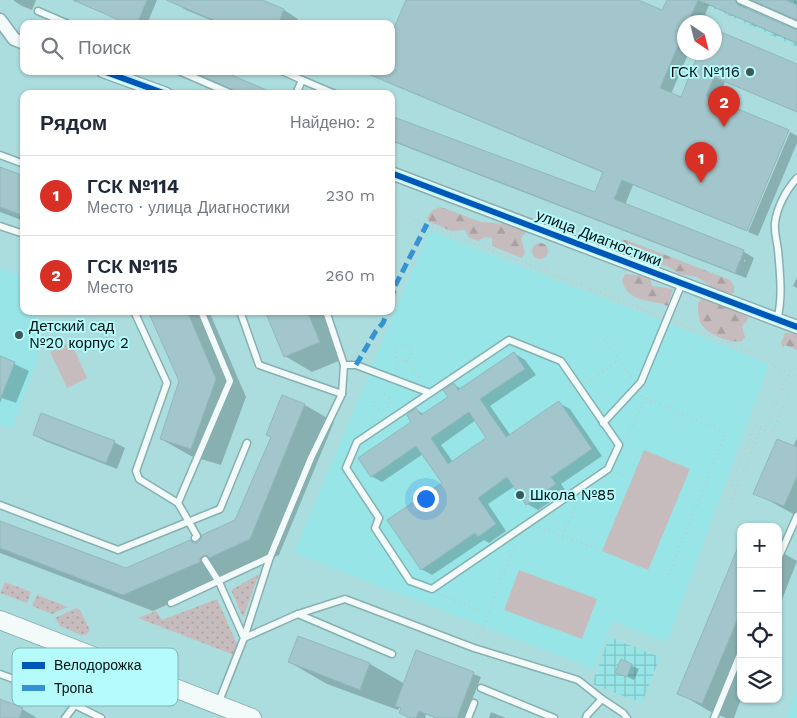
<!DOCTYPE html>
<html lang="ru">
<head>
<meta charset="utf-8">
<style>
	body { margin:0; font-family:"Work Sans",sans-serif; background:#f2f2f3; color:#1f2937 }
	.controls { position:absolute; right:15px; bottom:15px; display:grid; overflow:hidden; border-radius:10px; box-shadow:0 1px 4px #0004 }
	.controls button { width:45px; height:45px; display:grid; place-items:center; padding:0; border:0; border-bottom:1px solid #e0e1e3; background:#fff; color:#1f2937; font:25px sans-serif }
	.compass { position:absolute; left:677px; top:15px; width:45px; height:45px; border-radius:50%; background:#fff; box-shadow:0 1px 4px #0004; rotate:145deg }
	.you { position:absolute; left:425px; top:498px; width:18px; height:18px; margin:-12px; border:4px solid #fff; border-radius:50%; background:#1a73e8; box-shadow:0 0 0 8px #1a73e833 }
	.badge { display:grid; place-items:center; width:32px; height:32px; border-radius:50%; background:#d93025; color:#fff; font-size:16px; font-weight:700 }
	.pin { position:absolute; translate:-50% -41px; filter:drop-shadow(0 1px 2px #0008) }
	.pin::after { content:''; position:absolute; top:26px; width:18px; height:15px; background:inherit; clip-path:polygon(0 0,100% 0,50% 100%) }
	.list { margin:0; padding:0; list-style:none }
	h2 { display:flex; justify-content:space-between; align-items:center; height:65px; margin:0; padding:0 20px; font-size:21px }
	h2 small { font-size:16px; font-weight:400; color:#747a83 }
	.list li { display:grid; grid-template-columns:32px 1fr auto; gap:15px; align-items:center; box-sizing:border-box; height:80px; padding:0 20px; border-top:1px solid #e0e1e3 }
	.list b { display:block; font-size:19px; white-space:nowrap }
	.list p { margin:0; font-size:16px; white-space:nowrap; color:#747a83 }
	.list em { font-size:16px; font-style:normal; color:#747a83 }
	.icon { flex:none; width:28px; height:28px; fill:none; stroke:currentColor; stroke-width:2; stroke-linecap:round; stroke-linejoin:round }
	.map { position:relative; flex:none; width:797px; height:718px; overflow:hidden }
	.search { position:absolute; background:#fff; box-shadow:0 1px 4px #0004; left:20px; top:20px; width:375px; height:55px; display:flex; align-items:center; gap:12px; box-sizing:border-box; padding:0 18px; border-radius:10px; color:#747a83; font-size:19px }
	.panel { position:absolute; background:#fff; box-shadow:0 1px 4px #0004; left:20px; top:90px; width:375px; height:225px; border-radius:10px }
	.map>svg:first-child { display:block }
</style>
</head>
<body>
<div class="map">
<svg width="797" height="718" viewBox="0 0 797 718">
	<defs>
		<pattern id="industrial-grid" width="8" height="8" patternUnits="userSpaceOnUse" patternTransform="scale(1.25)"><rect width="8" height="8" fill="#97e5e7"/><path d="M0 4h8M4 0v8" fill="none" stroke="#80c3c5"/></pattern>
		<pattern id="grass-dots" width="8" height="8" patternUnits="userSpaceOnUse" patternTransform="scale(1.25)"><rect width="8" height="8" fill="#c7bcbd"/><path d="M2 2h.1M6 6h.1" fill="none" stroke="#a9a1a1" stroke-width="1.8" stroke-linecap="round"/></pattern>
		<pattern id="forest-firs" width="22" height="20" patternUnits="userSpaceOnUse" patternTransform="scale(1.25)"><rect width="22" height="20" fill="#c7bcbd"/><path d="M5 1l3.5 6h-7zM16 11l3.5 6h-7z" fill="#a9a1a1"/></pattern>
	</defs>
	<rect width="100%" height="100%" fill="#acddde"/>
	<g fill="#97e5e7">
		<path d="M429 231 670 324 769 364 667 642 612 621 594 669 294 553Z"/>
		<path d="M0 268 24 277V311H36L38 358 12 429 0 424Z"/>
		<path d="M797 690V718H786Z"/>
	</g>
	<g fill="url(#industrial-grid)">
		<path d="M695 0H797V47Z"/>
		<path d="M609 637 660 657 642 703 592 684Z"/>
	</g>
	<g fill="url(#grass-dots)">
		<path d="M259 574 243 618 231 590Z"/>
		<path d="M5 582 31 592 27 603 0 593Z"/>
		<path d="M37 595 68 607 52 614 32 606Z"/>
		<path d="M217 599 237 644 234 655 138 618 156 611 162 620Z"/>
		<path d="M76 608 80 610 90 630 87 634 81 635 60 626 55 618Z"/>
	</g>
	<g fill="url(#forest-firs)">
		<path d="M441 207 481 222 506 224 524 230 525 233 521 238 525 253 522 258 492 246V238L485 237 478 241 468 237 465 230 451 231 430 222 427 219C430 211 433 209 441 207Z"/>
		<path d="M622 240H627L730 280 734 286V292L731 294 712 287 697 277 679 274 667 266 658 265 621 251 617 244Z"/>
		<circle cx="540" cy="251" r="8"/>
		<path d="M625 274 647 276 650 277 652 286 673 289 668 306C651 299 627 303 622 280Z"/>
		<path d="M703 297 744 314 748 317 747 321 742 326 745 337 742 341C731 344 707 334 701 324 698 318 698 310 698 303Z"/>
		<path d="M785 333H790L797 335V350L785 345 783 348 781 343Z"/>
	</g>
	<g fill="#c7bcbd">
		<path d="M71 342 87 378 67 388 50 352Z"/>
		<path d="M644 450 690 469 648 570 602 551Z"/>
		<path d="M519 570 597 599 582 639 504 610Z"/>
	</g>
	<g fill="#0003" fill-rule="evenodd">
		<path d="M14 0H36L32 10 22 6 14 1Z"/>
		<path d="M73 0H157L147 24H128Z"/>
		<path d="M172 0H259L284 10 298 19 296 24H220L186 10 171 1Z"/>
		<path d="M407 0H635L663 12 668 0H797V20L754 1 746 3V8L797 30V44L709 5 702 22H684V52H689L671 94 682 98 700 52 797 65V112L725 82 717 101 788 131 746 231 633 185 625 205 743 251 754 258 746 278 391 141V117L595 194 604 173 386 82 375 76 391 71Z"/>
		<path d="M790 132 797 136V143L758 236 748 232Z"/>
		<path d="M0 168 24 177V221L0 212Z"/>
		<path d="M797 277V288L793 286Z"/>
		<path d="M149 311H209L246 397 221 465 191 456 161 439 181 381Z"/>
		<path d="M267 311H327L346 358 312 372 285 356Z"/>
		<path d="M514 353 525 360 536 375 490 406 511 436 559 403 570 409 602 456 561 484 566 491 538 510 527 504 515 486 488 504 506 531 489 543 484 540 432 575 421 569 443 483 423 454 382 482 371 476 413 422 416 410 424 414 449 397 454 385 462 389ZM476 420 488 438 453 462 441 445Z"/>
		<path d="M0 357 29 371 16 403 2 398 0 403Z"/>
		<path d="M282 397 305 405 334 422 279 555 153 611 0 553V522L126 570 190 541 197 544 236 521 273 437Z"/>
		<path d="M34 435 114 442 125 448 117 469 45 441Z"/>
		<path d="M797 438V516L755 493 793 447Z"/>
		<path d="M741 543V699L734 718H726L709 711 679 693Z"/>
		<path d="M778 550 797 561 778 610Z"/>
		<path d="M299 637 370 664 405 684 417 652 481 677 465 718H436L426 714 425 718H411L401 713 403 709 400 707 398 710 327 684 289 662Z"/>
		<path d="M621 661 639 669 634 680 617 672Z"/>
		<path d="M0 701 22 709 37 718H0Z"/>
		<path d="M491 712 506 718H489Z"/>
	</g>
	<g fill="#a2c6cb" stroke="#92b7bc" fill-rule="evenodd">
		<path d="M73 0H147L137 24H128Z"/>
		<path d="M166 0H262L284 9 278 24H223Z"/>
		<path d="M406 0H638L662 10 667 0H698L688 22H684V31L660 88 681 97 699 52H714V29L797 64V112L714 77 706 96 789 130 747 231 622 180 614 199 744 250 735 273 391 140V116L595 192 603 172 361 71H391V35Z"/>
		<path d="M698 0H735L738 5 797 30V43Z"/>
		<path d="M752 0H786L797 5V20Z"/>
		<path d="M192 71H222L276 94H241Z"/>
		<path d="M0 167 24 176V216L0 207Z"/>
		<path d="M148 311H187L216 379 191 449 160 439 179 381Z"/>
		<path d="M265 311H307L320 342 284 357Z"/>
		<path d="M514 352 525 369 480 399 506 437 559 401 592 449 551 477 556 484 526 505 507 477 478 498 496 524 478 537 475 533 421 570 387 520 442 483 416 446 371 477 358 458 411 422 407 415 416 408 421 415 448 397 443 390 454 383 458 390ZM469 412 486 438 448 464 431 438Z"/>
		<path d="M0 356 15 362 1 398H0Z"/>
		<path d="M282 395 305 404 250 539 209 558 207 555 203 556 200 558V562L123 595 0 548V521L126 568 190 540 193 543H197L201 539 202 535 235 520 271 437 266 435Z"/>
		<path d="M41 413 115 441 106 463 33 435Z"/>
		<path d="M777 439 797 447V476L784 506 753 494Z"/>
		<path d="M741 540V611L702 704 677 694Z"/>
		<path d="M298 636 370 663 360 690 288 662Z"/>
		<path d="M416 650 474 672 457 718H436L419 711 416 718H411L399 713 401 708 395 706Z"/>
		<path d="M621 659 632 664 627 677 615 673Z"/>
		<path d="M0 699 23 708 19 718H0Z"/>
	</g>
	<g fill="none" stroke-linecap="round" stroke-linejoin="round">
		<defs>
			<g id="lane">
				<path d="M740 0 797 25"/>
				<path d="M38 11 68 24"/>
				<path d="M179 71 232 94"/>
				<path d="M282 71 302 80 296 94"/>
				<path d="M302 80 335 94"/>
				<path d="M0 155 24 164"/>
				<path d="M0 226 24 234"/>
				<path d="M134 311 167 383 136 471 139 479 178 503"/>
				<path d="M240 311 259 365 342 394"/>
				<path d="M777 320C783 298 780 273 778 250 777 241 774 233 775 223 777 207 786 190 797 178"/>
				<path d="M509 340 561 361 619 445 608 469 432 589 410 581 375 528 379 518 346 468 357 442Z"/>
				<path d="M344 365H356L430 393"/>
				<path d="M603 423 641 382 682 283"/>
				<path d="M0 505 118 550 220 509 247 443"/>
				<path d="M195 538 197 536 178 503 230 381 201 311"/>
				<path d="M778 559 797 516"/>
				<path d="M205 560 219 582 244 638 218 704"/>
				<path d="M171 603 270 557 311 458 342 394 344 365 326 311"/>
				<path d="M298 614 392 654"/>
				<path d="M244 638 298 614 345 599 474 648 578 680 602 699"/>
				<path d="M244 638 270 557"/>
				<path d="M0 674 51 693 101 718"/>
				<path d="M481 688 554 718"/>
				<path d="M65 718 75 705 92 657"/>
				<path d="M468 718 474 703"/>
				<path d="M586 718 587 715 602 699 623 713 627 718"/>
				<path d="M714 718 741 652"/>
			</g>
			<g id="street">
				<path d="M0 20 14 39 24 43"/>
				<path d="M103 71 166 94"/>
				<path d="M391 173 797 327"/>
			</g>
			<path id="secondary" d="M0 620 252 718"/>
		</defs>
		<use href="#lane" stroke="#87afb0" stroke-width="9"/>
		<use href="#street" stroke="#87afb0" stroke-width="15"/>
		<use href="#secondary" stroke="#87afb0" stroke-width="20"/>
		<g stroke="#bdcbcb" stroke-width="2" stroke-dasharray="1 4" stroke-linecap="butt">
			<path d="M395 212 660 316"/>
			<path d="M738 254 740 259 748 262"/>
			<path d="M676 322 770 360 775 367 789 373"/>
			<path d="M605 339 632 378"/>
			<circle cx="403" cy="353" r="8"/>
			<path d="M407 360 420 378"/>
			<path d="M396 370 400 361"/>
			<path d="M586 383 619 360"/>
			<circle cx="382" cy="402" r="8"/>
			<path d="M641 396 726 433 668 576"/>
			<path d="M374 418 378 409"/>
			<path d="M765 430 772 433 797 372"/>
			<path d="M626 439 646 398"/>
			<path d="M617 473 625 477"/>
			<path d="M735 492 729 489 755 426 761 428"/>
			<path d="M730 509 735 492 761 428 765 430 793 362"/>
			<path d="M539 527 596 548"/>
			<path d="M563 536 577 501"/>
			<path d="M441 595 488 613"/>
			<path d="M478 640 515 544"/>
		</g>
		<use href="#lane" stroke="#f3fafa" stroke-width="6"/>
		<use href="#street" stroke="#f3fafa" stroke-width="12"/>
		<use href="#secondary" stroke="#f3fafa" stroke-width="18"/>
		<g stroke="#3692d3" stroke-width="5" stroke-dasharray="10 5" stroke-linecap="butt">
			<path d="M391 300 395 286 427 224"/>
			<path d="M356 365 376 331 383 323 388 311"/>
		</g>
		<defs>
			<g id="cycleway">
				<path d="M103 71 166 94"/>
				<path d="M391 173 797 327"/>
			</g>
		</defs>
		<use href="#cycleway" stroke="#b5fbfc" stroke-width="9"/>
		<use href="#cycleway" stroke="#0057b8" stroke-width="6"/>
	</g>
	<g fill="#3c5859" stroke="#b5fbfc" stroke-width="2">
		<circle cx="750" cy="72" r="5"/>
		<circle cx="19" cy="335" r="5"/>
		<circle cx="520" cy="495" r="5"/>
	</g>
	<g text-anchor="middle" stroke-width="4" stroke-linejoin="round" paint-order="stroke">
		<g font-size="15" fill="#001011" stroke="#b5fbfc" text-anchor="start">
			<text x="740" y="77" text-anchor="end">ГСК №116</text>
			<text x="29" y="331">Детский сад<tspan x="29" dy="17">№20 корпус 2</tspan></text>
			<text x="530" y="500">Школа №85</text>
		</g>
		<g font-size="15" fill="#001011" stroke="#b5fbfc">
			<text transform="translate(599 238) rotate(21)" y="5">улица Диагностики</text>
		</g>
	</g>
	<rect x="12" y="648" width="166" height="58" rx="8" fill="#b5fbfc" stroke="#7fb4b6" stroke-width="1"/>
	<rect x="22" y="662" width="23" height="7" fill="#0057b8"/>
	<rect x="22" y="685" width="23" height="6" fill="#3692d3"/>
	<g font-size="14" fill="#001011">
		<text x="54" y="670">Велодорожка</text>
		<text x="54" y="693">Тропа</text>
	</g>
</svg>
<div class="controls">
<button>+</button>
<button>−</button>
<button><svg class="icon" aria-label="locate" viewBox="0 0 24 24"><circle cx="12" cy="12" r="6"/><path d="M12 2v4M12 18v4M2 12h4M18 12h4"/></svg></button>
<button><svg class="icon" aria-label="layers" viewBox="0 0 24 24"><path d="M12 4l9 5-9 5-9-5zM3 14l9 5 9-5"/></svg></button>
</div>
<svg class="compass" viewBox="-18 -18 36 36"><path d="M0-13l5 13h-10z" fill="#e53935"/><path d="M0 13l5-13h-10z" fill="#747a83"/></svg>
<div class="you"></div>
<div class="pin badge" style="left:701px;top:183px">1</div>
<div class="pin badge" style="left:724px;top:127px">2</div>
<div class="search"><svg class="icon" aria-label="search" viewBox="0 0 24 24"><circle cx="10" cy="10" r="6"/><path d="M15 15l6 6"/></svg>Поиск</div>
<section class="panel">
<h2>Рядом<small>Найдено: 2</small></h2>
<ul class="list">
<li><span class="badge">1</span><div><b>ГСК №114</b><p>Место · улица Диагностики</p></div><em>230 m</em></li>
<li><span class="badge">2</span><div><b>ГСК №115</b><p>Место</p></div><em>260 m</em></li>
</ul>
</section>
</div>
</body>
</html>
